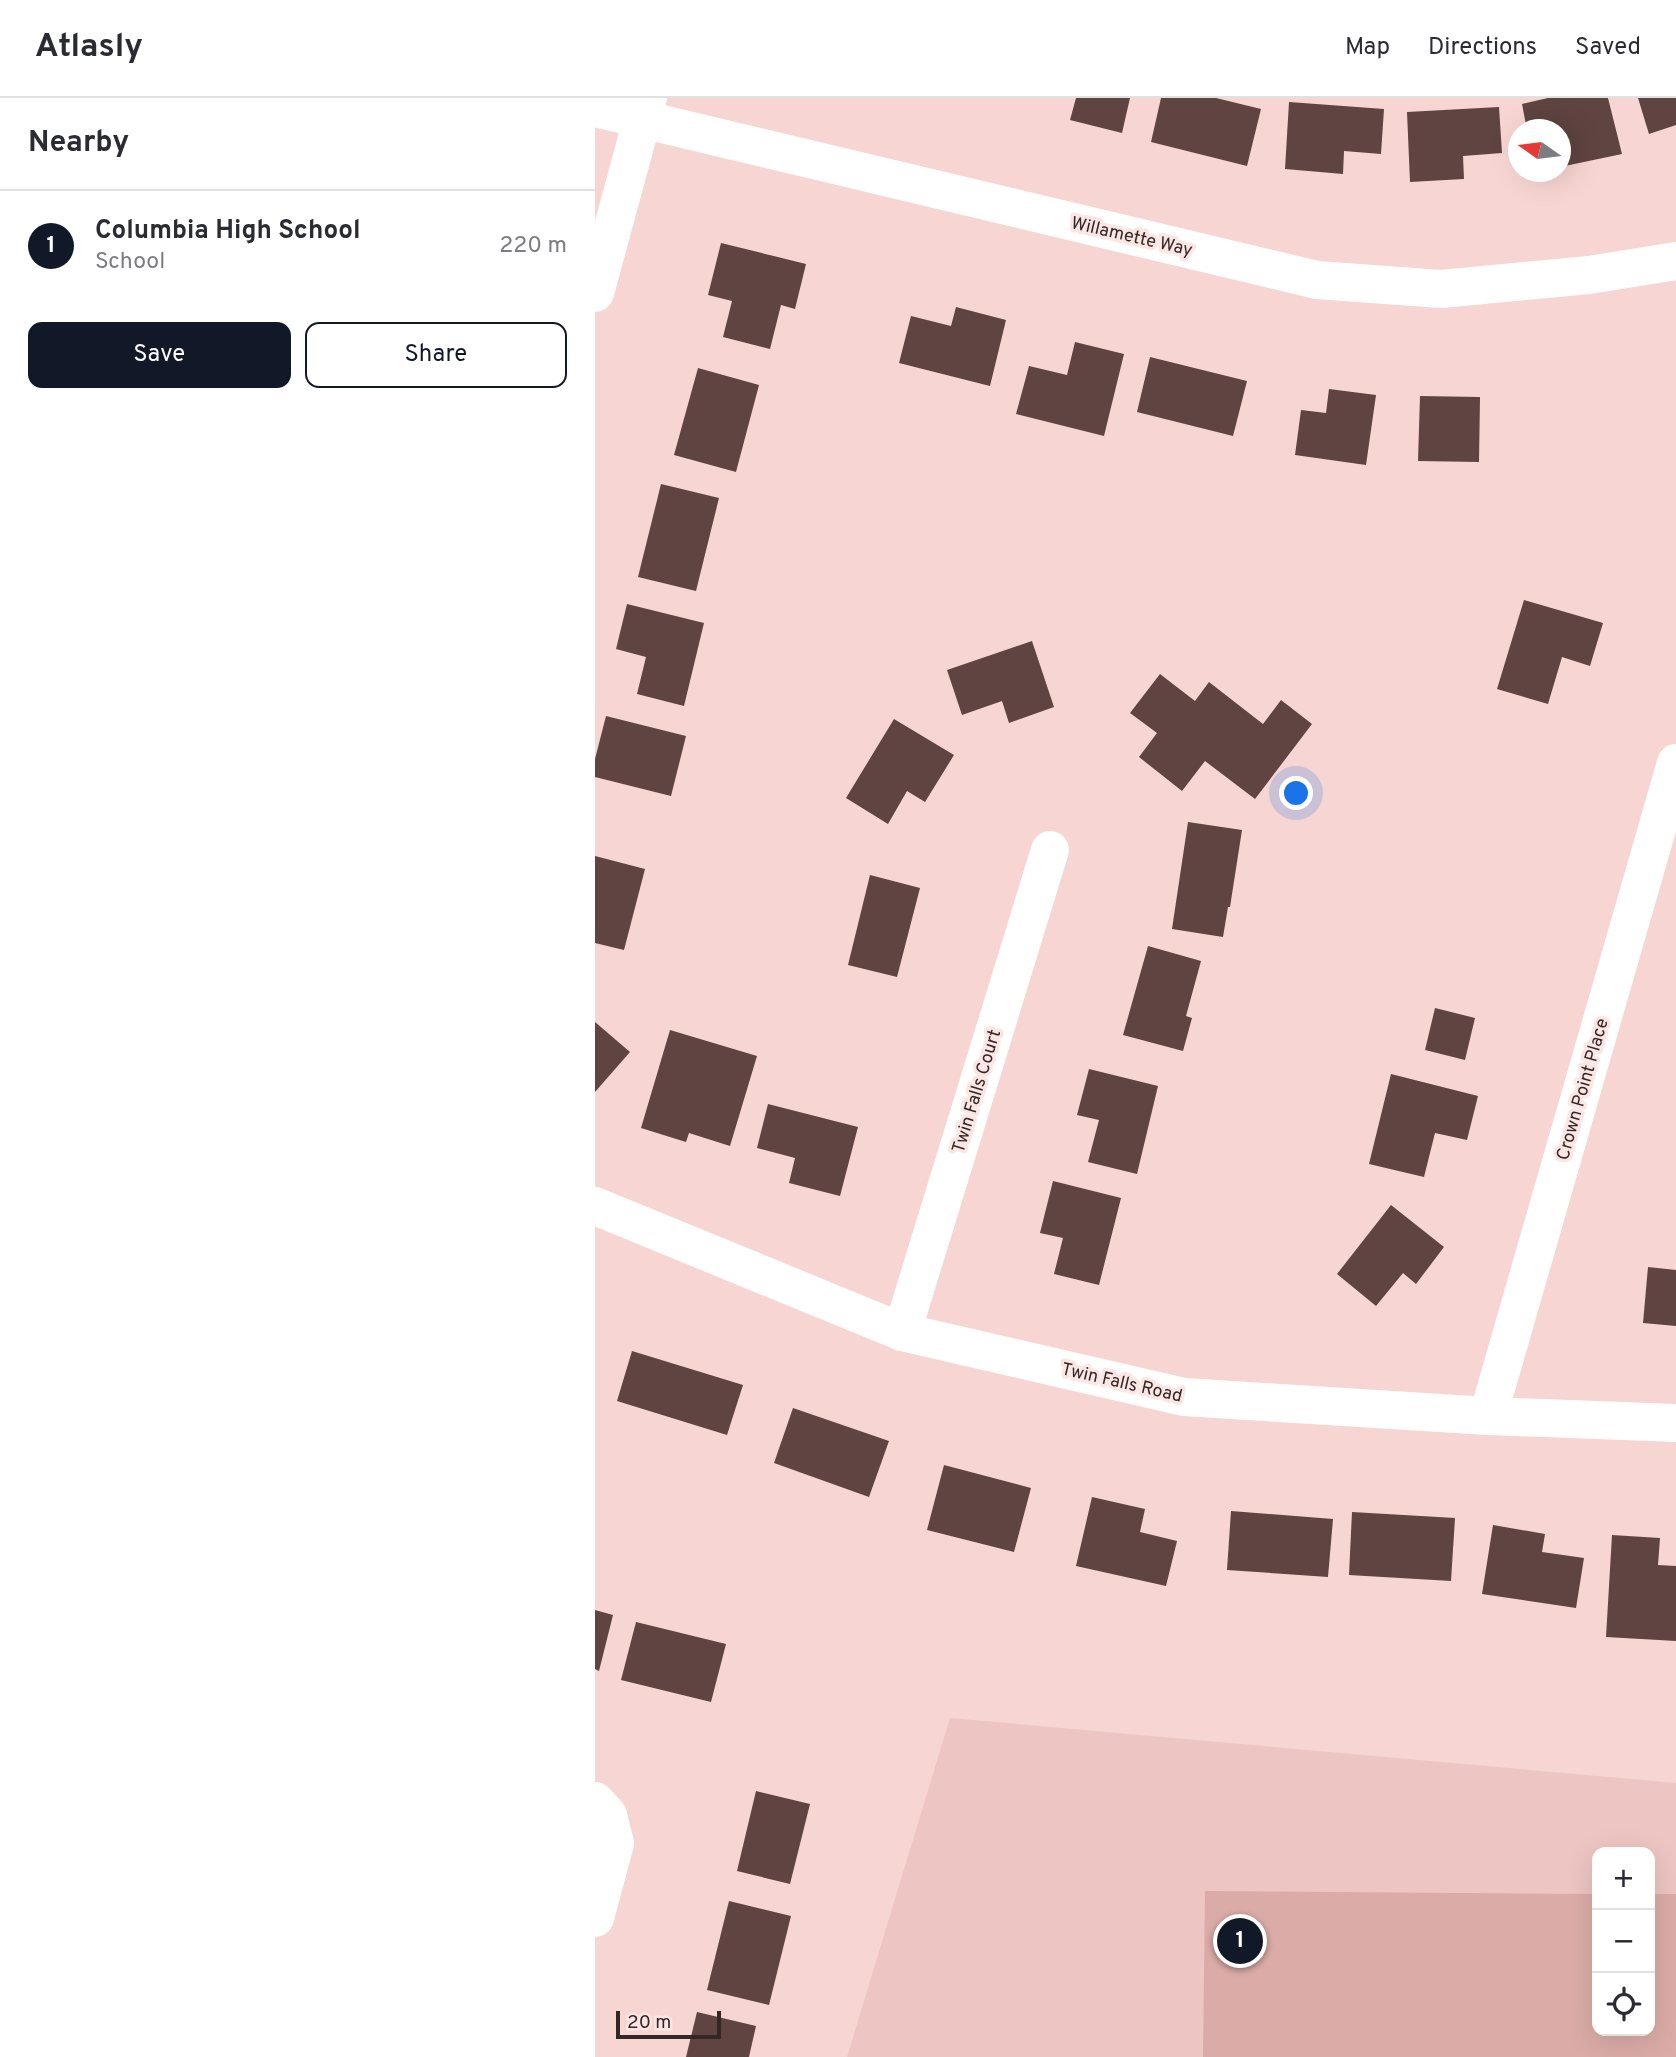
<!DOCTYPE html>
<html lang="en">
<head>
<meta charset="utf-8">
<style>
	body { margin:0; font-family:Overpass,sans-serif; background:#f7f7f7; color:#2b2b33 }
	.controls { position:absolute; right:21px; bottom:21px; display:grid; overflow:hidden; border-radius:14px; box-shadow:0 7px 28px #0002 }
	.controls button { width:63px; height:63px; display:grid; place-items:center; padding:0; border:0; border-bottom:2px solid #e1e1e2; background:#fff; color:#2b2b33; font:35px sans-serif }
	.compass { position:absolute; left:913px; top:21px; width:63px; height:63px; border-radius:50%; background:#fff; box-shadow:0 7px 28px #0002; rotate:284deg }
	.scale { position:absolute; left:21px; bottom:18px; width:105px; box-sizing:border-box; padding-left:7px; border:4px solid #332726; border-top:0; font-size:19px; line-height:24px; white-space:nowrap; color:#332726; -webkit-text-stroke:5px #fbe6e4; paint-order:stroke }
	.you { position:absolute; left:702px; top:696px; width:24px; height:24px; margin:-18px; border:5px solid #fff; border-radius:50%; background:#1a73e8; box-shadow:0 0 0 10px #1a73e833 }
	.badge { display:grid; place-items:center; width:46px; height:46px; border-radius:50%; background:#111827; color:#fff; font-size:23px; font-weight:700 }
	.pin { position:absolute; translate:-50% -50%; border:4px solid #fff; box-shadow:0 2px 7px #0006 }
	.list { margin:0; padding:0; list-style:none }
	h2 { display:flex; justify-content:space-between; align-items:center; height:91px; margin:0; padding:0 28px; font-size:30px }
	h2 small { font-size:23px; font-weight:400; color:#7c7c81 }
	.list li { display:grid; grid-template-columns:46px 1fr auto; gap:21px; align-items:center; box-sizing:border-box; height:112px; padding:0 28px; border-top:2px solid #e1e1e2 }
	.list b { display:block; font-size:26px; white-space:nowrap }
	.list p { margin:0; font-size:23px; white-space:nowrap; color:#7c7c81 }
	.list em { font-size:23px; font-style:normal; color:#7c7c81 }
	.actions { display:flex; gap:14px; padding:21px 28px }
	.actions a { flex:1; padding:16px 0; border:2px solid #111827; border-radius:14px; text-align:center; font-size:24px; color:#111827 }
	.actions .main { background:#111827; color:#fff }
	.icon { flex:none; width:38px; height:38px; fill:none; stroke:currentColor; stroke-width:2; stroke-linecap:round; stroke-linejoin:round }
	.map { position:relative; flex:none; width:1081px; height:1959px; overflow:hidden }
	header { display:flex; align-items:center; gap:42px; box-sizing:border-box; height:98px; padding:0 35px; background:#fff; border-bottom:2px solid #e1e1e2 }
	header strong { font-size:33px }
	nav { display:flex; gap:38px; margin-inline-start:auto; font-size:24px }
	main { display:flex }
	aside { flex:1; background:#fff }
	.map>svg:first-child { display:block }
</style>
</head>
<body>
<header>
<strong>Atlasly</strong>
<nav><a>Map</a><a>Directions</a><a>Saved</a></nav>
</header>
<main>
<aside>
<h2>Nearby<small></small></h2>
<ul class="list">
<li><span class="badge">1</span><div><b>Columbia High School</b><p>School</p></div><em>220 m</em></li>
</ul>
<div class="actions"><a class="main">Save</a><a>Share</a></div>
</aside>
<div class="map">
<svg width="1081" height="1959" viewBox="0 0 1081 1959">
	<rect width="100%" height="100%" fill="#f7d5d2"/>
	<path fill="#edc5c2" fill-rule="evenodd" d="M355 1620 1081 1685V1959H252ZM1002 1754H1055V1933H1002Z"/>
	<path fill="#dbaca7" d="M610 1793 1002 1796V1933H1055V1796H1081V1959H608Z"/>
	<g fill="#5f4441">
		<path d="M481 0H535L527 35 475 22Z"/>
		<path d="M566 0H621L666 11 652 68 556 44Z"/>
		<path d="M953 0H1013L1027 56 965 69V32H932L927 6Z"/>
		<path d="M1043 0H1081V27L1054 36Z"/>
		<path d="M694 4 789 11 786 56 749 53 748 76 690 71Z"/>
		<path d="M904 9 907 55 868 58 869 81 815 84 812 14Z"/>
		<path d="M126 145 211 166 200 211 186 207 175 251 128 239 137 203 113 197Z"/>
		<path d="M361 209 411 222 395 288 304 265 316 218 356 228Z"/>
		<path d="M480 244 529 256 509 338 421 316 434 268 472 277Z"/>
		<path d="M555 259 652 283 638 338 542 314Z"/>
		<path d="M103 270 164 287 141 374 79 357Z"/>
		<path d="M734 291 781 297 771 367 700 357 706 312 731 315Z"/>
		<path d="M825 298 885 299 884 364 823 363Z"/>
		<path d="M66 386 124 400 101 493 43 479Z"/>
		<path d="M929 502 1008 525 995 568 967 559 953 606 902 591Z"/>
		<path d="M32 506 109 525 89 608 42 596 51 559 21 551Z"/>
		<path d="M437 543 459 609 414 625 407 603 367 617 352 572Z"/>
		<path d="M565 576 600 603 614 584 668 626 686 602 717 626 660 701 610 663 587 693 544 659 562 635 535 615Z"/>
		<path d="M11 618 91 638 76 698 0 679V661Z"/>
		<path d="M299 621 359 657 330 704 312 693 293 726 251 700Z"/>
		<path d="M593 724 647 732 635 809H633L628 839 577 831Z"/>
		<path d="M0 758 50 771 29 852 0 845Z"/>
		<path d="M275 777 325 790 302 879 253 867Z"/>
		<path d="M553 848 606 863 591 918 597 920 588 953 528 937Z"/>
		<path d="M840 910 880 920 870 962 830 952Z"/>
		<path d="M0 924 35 954 0 994Z"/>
		<path d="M75 932 162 958 135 1048 94 1035 91 1044 46 1030Z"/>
		<path d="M494 971 563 988 542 1076 493 1064 504 1022 482 1017Z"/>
		<path d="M796 976 883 998 872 1042 840 1035 829 1079 774 1066Z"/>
		<path d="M173 1006 263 1029 245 1098 194 1085 200 1060 162 1050Z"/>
		<path d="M458 1083 526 1100 504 1187 459 1176 468 1140 445 1135Z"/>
		<path d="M796 1107 849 1149 821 1186 808 1175 781 1208 742 1176Z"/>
		<path d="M1053 1169 1081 1172V1228L1048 1225Z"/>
		<path d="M37 1253 148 1287 132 1337 22 1303Z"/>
		<path d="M198 1310 294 1343 274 1399 179 1365Z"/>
		<path d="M349 1367 436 1390 419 1454 332 1432Z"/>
		<path d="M497 1399 550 1411 545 1434 582 1443 571 1488 481 1468Z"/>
		<path d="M636 1413 738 1421 733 1479 632 1472Z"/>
		<path d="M757 1414 860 1420 856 1483 754 1477Z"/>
		<path d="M898 1427 950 1436 947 1454 989 1460 981 1510 887 1496Z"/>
		<path d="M1017 1437 1065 1440 1063 1467 1081 1468V1543L1011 1539Z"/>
		<path d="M0 1512 18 1517 4 1573 0 1571Z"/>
		<path d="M41 1524 131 1546 116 1604 26 1582Z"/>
		<path d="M161 1693 215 1706 195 1786 142 1773Z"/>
		<path d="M134 1803 196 1818 174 1907 112 1892Z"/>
		<path d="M102 1914 161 1928 154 1959H91Z"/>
	</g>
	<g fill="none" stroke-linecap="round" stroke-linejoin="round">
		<g stroke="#fff" stroke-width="38">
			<path d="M0 10 722 182 846 191 994 177 1081 163"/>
			<path d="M0 195 53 0"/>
			<path d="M0 1108 307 1234 589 1299 893 1318 1081 1325"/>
			<path d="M307 1234 455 752"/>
			<path d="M893 1318 1081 665"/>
			<path d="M0 1703 13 1717 20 1745 0 1820"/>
		</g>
	</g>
	<g text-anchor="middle" stroke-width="7" stroke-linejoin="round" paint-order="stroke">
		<g font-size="18" fill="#332726" stroke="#fbe6e4">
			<text transform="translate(537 138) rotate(13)" y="6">Willamette Way</text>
			<text transform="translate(987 991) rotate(-74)" y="6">Crown Point Place</text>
			<text transform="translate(381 993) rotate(-73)" y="6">Twin Falls Court</text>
			<text transform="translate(527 1284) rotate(13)" y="6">Twin Falls Road</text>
		</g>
	</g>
</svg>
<div class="controls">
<button>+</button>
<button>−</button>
<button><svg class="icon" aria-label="locate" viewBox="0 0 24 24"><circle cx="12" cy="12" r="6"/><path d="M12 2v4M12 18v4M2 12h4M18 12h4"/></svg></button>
</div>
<svg class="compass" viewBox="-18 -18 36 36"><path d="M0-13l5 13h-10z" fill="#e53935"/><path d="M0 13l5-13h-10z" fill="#7c7c81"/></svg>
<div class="scale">20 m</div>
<div class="you"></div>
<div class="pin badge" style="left:645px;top:1843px">1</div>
</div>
</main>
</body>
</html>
